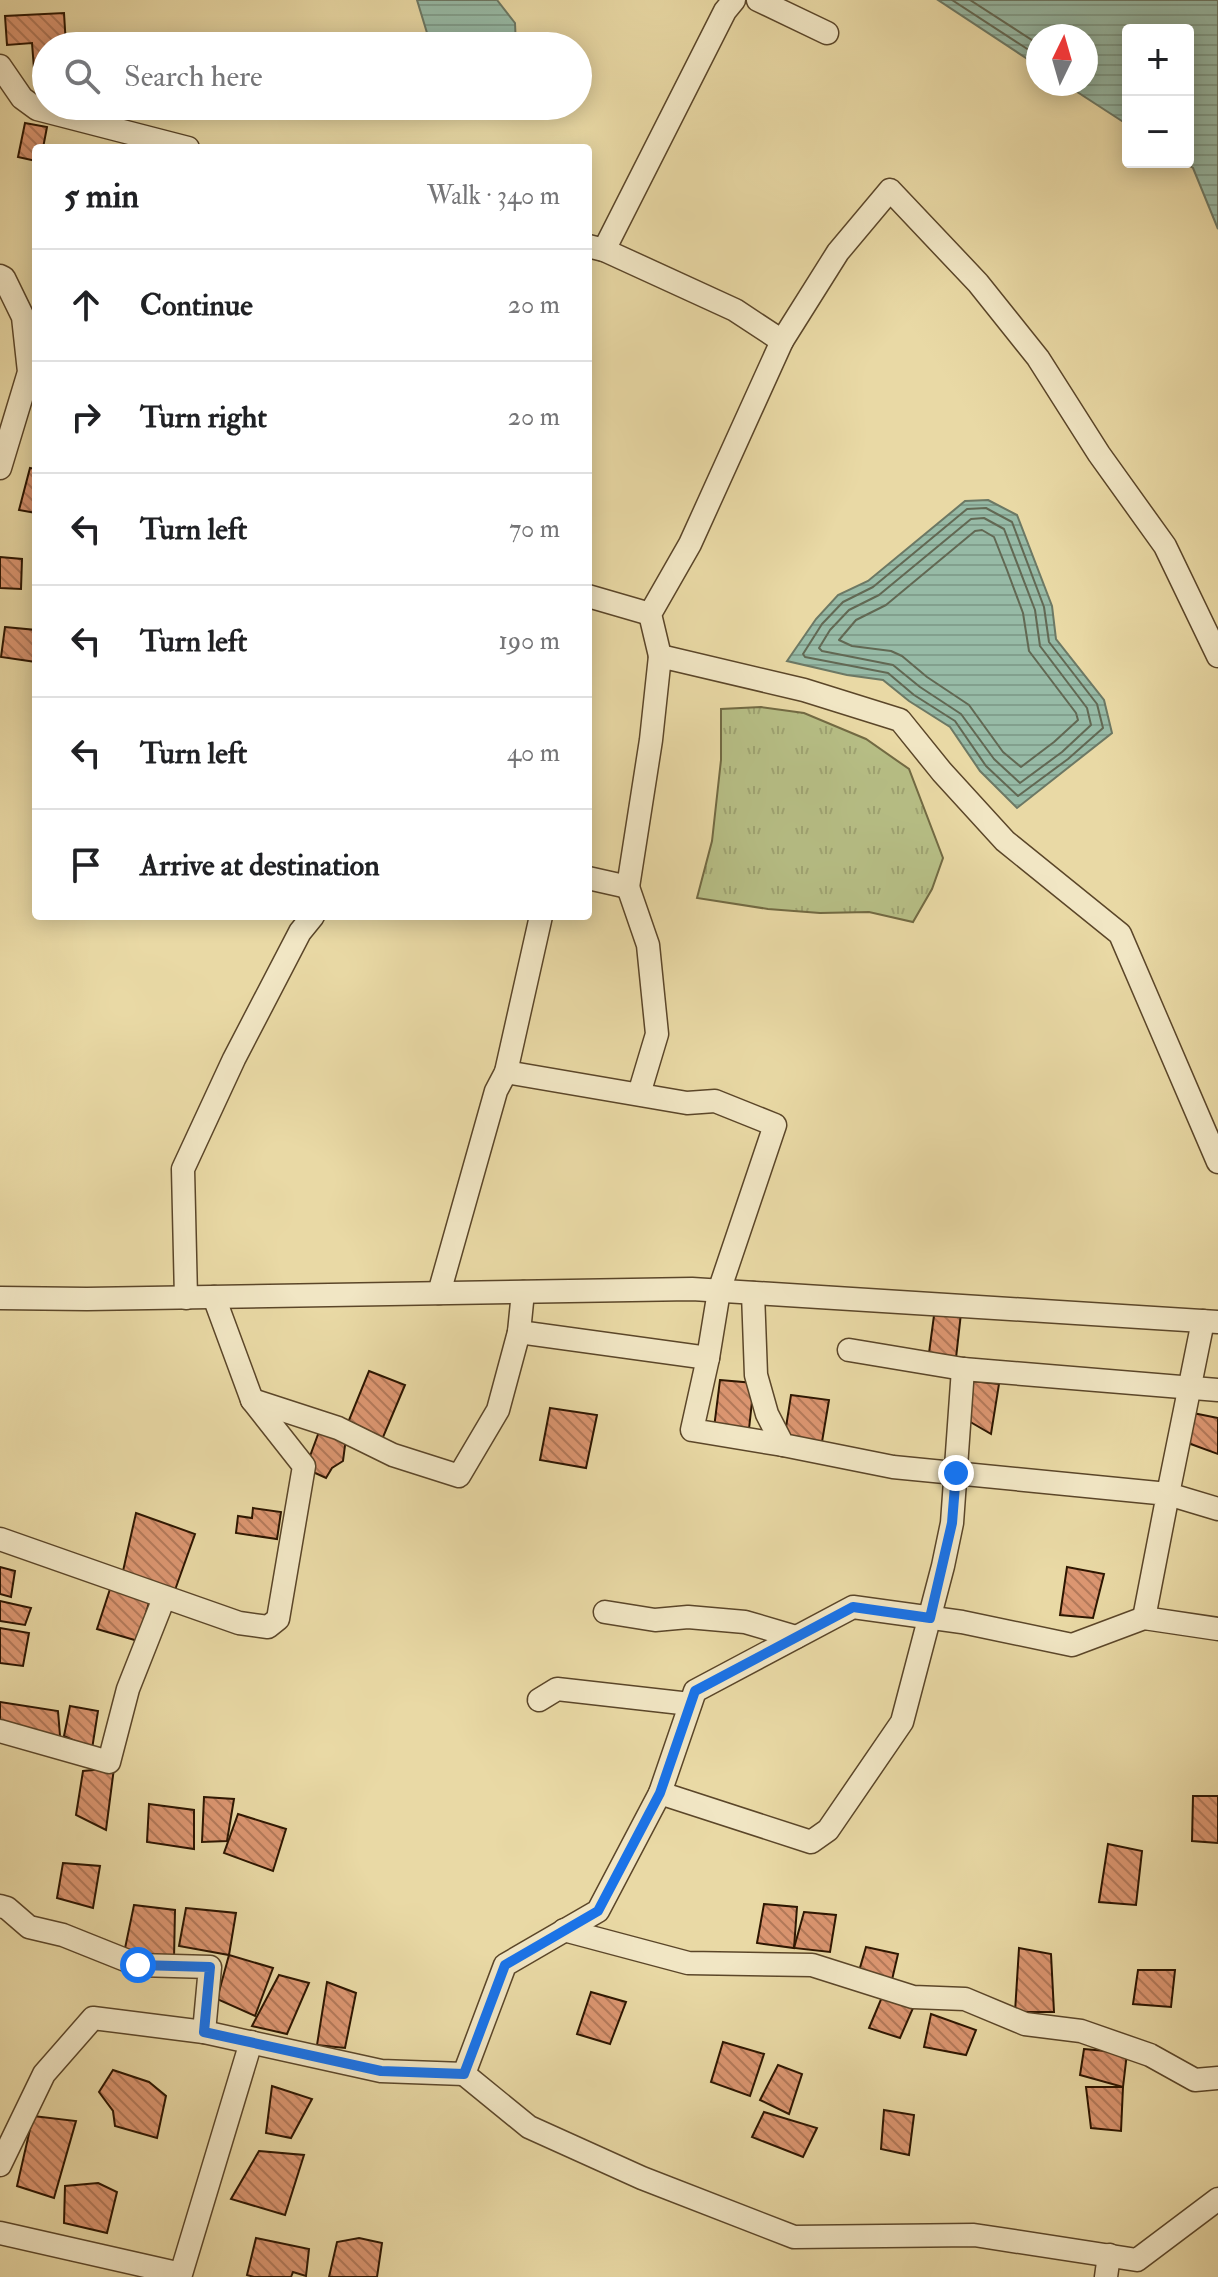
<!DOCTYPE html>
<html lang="en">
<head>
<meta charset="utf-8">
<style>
	body { margin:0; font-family:"IM FELL Double Pica",serif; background:#f6f6f6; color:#202124 }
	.controls { position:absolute; right:24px; top:24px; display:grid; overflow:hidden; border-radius:8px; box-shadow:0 4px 20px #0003 }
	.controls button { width:72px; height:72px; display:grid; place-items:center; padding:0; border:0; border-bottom:2px solid #e0e0e0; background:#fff; color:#202124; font:40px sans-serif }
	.compass { position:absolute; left:1026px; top:24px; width:72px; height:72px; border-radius:50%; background:#fff; box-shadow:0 4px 20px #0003; rotate:5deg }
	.stop { position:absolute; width:24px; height:24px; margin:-18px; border:6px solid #1a73e8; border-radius:50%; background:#fff }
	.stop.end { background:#1a73e8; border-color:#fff; box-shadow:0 2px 8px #0008 }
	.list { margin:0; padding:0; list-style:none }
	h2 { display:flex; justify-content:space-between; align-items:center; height:104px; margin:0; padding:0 32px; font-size:34px }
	h2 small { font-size:26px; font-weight:400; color:#757577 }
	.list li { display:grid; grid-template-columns:52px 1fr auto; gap:24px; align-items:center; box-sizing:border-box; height:112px; padding:0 32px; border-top:2px solid #e0e0e0 }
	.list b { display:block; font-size:30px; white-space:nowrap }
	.list em { font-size:26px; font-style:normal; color:#757577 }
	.icon { flex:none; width:44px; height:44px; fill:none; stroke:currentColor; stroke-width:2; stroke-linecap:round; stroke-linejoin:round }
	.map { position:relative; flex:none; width:1218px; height:2277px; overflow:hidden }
	.search { position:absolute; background:#fff; box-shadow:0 4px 20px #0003; left:32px; top:32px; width:560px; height:88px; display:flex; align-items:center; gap:20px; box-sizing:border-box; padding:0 28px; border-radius:44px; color:#757577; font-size:30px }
	.panel { position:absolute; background:#fff; box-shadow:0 4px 20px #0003; left:32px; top:144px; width:560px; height:776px; border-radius:8px }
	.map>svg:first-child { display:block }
</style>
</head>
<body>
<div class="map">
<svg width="1218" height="2277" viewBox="0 0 1218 2277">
	<defs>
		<pattern id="grass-tufts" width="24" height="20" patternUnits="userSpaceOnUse" patternTransform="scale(2)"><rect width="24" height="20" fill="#b7bf86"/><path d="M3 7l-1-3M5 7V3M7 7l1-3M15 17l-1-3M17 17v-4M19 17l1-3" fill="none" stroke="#9ea372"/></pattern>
		<pattern id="water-rules" width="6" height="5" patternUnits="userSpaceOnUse" patternTransform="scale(2)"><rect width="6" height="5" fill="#97baa6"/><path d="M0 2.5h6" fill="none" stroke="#829f8d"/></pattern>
		<pattern id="building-back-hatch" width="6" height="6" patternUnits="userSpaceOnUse" patternTransform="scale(2)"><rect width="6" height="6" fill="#dc9671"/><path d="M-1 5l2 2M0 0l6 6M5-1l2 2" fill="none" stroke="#b3795a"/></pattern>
	</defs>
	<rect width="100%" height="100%" fill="#e9d9a5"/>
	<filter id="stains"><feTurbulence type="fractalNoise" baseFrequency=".0025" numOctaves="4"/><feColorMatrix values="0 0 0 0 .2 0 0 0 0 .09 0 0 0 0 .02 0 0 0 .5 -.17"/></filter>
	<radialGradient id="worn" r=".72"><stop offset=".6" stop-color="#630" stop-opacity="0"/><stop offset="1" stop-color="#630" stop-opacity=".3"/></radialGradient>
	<path fill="url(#grass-tufts)" stroke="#726a43" stroke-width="2" d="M761 707 804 713 866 739 909 769 943 858 932 889 913 922 869 912 820 913 768 909 697 898 712 841 721 760V709Z"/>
	<g fill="url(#water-rules)" stroke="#6c7864" stroke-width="2">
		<path d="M417 0H497L515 23 516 46H431Z"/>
		<path d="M938 0H1218V229L1193 168 1184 162H1188V30H1128V125L1065 84H1086V36H1038V66Z"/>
		<path d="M988 500 1017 515 1052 606 1056 639 1104 700 1112 733 1017 808 980 771 950 727 909 701 883 680 847 675 787 661 816 619 838 595 868 581 965 501Z"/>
	</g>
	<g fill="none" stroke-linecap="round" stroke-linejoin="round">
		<g stroke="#626853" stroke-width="2">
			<path d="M952 0 1038 56"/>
			<path d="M970 0 1038 44"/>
			<path d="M986 508 1012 522 1044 607 1049 642 1097 704 1103 728 1068 759 1018 796 986 766 955 721 914 695 888 673 805 657 803 654 822 624 843 602 873 587 967 509Z"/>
			<path d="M984 518 1004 529 1035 610 1040 646 1087 708 1091 725 1062 752 1020 783 994 759 961 714 920 687 893 665 822 651 819 648 830 630 849 610 879 595 971 519Z"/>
			<path d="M982 530 994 537 1007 570 1023 613 1029 651 1076 713 1078 720 1054 742 1021 767 1003 752 969 705 927 677 902 656 891 651 852 646 839 640 856 620 886 605 975 531Z"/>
		</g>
	</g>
	<g fill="url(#building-back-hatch)" stroke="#2c1500" stroke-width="2">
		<path d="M64 13 66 46H46V68L34 69 32 43 7 45 5 16Z"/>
		<path d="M25 123 47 127 43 148H36V161L18 157Z"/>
		<path d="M30 468 36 469V513L19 510Z"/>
		<path d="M0 557 22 559 21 589 0 588Z"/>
		<path d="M5 627 36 630V662L1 657Z"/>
		<path d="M935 1308 961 1313 956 1358 929 1353Z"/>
		<path d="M369 1371 405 1385 381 1442 347 1425Z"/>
		<path d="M720 1380 754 1383 749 1429 714 1428Z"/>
		<path d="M972 1381 999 1384 991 1434 967 1420Z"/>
		<path d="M791 1395 829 1400 822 1442 784 1440Z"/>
		<path d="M550 1408 597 1415 586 1468 540 1460Z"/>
		<path d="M1193 1413 1218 1418V1454L1188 1443Z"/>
		<path d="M320 1429 346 1438 343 1461 332 1468 326 1478 313 1472 310 1456Z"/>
		<path d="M253 1508 281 1512 277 1539 236 1533 238 1516 252 1518Z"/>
		<path d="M136 1513 195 1534 175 1590 123 1571Z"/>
		<path d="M0 1567 15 1571 11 1597 0 1594Z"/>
		<path d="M1067 1567 1104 1574 1093 1618 1060 1615Z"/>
		<path d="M111 1586 150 1599 138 1641 97 1629Z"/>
		<path d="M0 1601 31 1608 25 1625 0 1621Z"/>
		<path d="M0 1628 29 1633 23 1666 0 1663Z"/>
		<path d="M0 1702 58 1711 61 1748 0 1728Z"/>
		<path d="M70 1706 98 1711 92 1749 64 1736Z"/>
		<path d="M114 1768 106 1830 76 1815 83 1771Z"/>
		<path d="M1193 1796H1218V1843L1192 1841Z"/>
		<path d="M204 1797 234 1799 227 1841 202 1842Z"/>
		<path d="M149 1804 194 1810V1849L147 1842Z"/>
		<path d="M238 1814 286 1829 273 1871 224 1853Z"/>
		<path d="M1108 1844 1142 1851 1136 1905 1099 1902Z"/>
		<path d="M63 1863 100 1866 93 1908 57 1898Z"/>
		<path d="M764 1904 797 1907 794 1948 757 1943Z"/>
		<path d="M134 1905 175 1910 174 1959 123 1958Z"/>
		<path d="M186 1908 236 1913 229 1955 179 1946Z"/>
		<path d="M804 1912 836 1915 830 1952 794 1948Z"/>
		<path d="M866 1947 898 1954 891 1984 857 1978Z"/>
		<path d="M1019 1948 1051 1954 1054 2012H1015Z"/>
		<path d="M229 1955 273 1968 255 2016 217 1999Z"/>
		<path d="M1138 1970H1175L1171 2007 1133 2004Z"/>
		<path d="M279 1975 309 1983 287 2034 252 2026Z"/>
		<path d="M327 1982 356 1993 345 2048 317 2045Z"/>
		<path d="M591 1992 626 2002 610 2044 577 2034Z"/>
		<path d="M882 1997 913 2008 900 2038 869 2028Z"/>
		<path d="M931 2014 976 2030 966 2055 924 2047Z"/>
		<path d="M723 2042 764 2054 750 2096 711 2082Z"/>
		<path d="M1084 2049 1127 2053 1123 2087 1080 2075Z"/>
		<path d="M778 2065 802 2074 789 2114 760 2100Z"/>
		<path d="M113 2070 149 2082 166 2096 157 2138 115 2126 113 2111 99 2092Z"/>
		<path d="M272 2086 312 2099 291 2138 266 2133Z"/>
		<path d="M1086 2087H1123L1121 2131 1091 2128Z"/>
		<path d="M884 2110 914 2115 909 2155 881 2149Z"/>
		<path d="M764 2112 817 2128 803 2157 752 2137Z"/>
		<path d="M33 2116 76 2121 54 2198 17 2186Z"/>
		<path d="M259 2151 304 2155 285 2215 231 2199Z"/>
		<path d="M98 2183 117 2192 107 2233 64 2223 65 2186Z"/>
		<path d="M256 2238 309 2249 306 2276 293 2272 291 2277H254L247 2275Z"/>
		<path d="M359 2238 382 2243 377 2277H329L337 2242Z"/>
	</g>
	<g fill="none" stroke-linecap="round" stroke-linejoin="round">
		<defs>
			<g id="minor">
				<path d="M758 0 827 33"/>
				<path d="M0 66 22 98 37 109 188 148"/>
				<path d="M588 246 604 250 735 310 782 341 838 252 890 190 978 283 1038 358 1099 454 1165 546 1218 656"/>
				<path d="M604 250 725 11 734 0"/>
				<path d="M0 276 4 278 23 317 29 372 0 468"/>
				<path d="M588 596 650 614"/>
				<path d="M660 656 650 614 690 544 782 341"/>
				<path d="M588 878 628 887 651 740 660 656 804 690 900 720 942 772 1005 841 1120 934 1218 1162"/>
				<path d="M628 887 648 945 657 1034 639 1094"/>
				<path d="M506 1072 687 1103 715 1101 775 1125 719 1291 708 1358"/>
				<path d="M439 1293 496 1091 506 1072 541 916"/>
				<path d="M753 1293 756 1375 767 1414 783 1445 893 1467 1168 1494 1144 1618"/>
				<path d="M0 1298 87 1299 692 1289 1218 1322"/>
				<path d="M186 1298 183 1169 234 1059 300 932 313 916"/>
				<path d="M1203 1321 1168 1494 1218 1509"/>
				<path d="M519 1332 708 1358 692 1430 783 1445"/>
				<path d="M849 1350 963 1369 1218 1390"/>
				<path d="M252 1400 338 1428 393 1455 459 1476 498 1410 519 1332 523 1292"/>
				<path d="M0 1539 239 1623 268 1627 278 1619 304 1466 252 1400 214 1297"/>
				<path d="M605 1612 655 1620 688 1617 745 1622 796 1637"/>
				<path d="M539 1700 557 1689 690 1704"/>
				<path d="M0 1731 109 1762 128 1689 164 1598"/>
				<path d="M660 1793 811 1842 828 1830 902 1722 943 1566 952 1523 963 1369"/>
				<path d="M0 1906 7 1908 29 1927 63 1935 138 1965 210 1967 204 2032"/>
				<path d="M564 1930 688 1963 812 1965 913 1997 965 1999 1025 2024 1081 2031 1150 2055 1195 2080 1218 2078"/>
				<path d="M464 2074 529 2127 642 2178 794 2237 974 2235 1137 2260 1218 2199"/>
				<path d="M0 2165 44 2074 93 2018 204 2032 381 2071 464 2074 505 1965 598 1911 660 1793 695 1691 853 1607 962 1622 1072 1645 1144 1618 1218 1629"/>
				<path d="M0 2233 181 2274 251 2042"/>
				<path d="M1106 2277 1109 2255"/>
			</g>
		</defs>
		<use href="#minor" stroke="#5b4629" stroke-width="25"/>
		<use href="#minor" stroke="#f1e6c4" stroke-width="22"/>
	</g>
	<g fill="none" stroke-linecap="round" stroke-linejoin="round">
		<path stroke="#1a73e8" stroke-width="10" d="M138 1965 210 1967 204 2032 381 2071 464 2074 505 1965 598 1911 660 1793 695 1691 853 1607 930 1618 952 1523 956 1473"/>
	</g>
	<rect width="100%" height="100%" filter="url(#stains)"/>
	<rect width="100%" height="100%" fill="url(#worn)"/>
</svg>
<div class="controls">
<button>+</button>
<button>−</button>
</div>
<svg class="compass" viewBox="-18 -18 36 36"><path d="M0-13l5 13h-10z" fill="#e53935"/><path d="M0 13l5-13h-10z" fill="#757577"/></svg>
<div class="stop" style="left:138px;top:1965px"></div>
<div class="stop end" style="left:956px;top:1473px"></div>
<div class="search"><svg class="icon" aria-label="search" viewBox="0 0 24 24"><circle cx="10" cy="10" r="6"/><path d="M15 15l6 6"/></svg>Search here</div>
<section class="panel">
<h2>5 min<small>Walk · 340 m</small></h2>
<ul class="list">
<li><svg class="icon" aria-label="ahead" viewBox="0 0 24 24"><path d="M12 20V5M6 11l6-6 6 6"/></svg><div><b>Continue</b></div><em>20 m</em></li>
<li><svg class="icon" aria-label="right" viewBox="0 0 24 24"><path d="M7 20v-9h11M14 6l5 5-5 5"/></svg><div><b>Turn right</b></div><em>20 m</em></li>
<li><svg class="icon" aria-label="left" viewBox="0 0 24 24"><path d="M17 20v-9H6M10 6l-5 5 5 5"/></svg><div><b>Turn left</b></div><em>70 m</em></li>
<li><svg class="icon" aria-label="left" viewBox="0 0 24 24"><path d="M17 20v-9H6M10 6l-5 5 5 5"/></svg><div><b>Turn left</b></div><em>190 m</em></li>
<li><svg class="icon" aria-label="left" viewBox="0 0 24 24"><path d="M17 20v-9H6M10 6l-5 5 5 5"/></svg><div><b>Turn left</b></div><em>40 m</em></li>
<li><svg class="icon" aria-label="arrive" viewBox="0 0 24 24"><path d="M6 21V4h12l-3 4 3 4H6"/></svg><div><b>Arrive at destination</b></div></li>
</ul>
</section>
</div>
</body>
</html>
